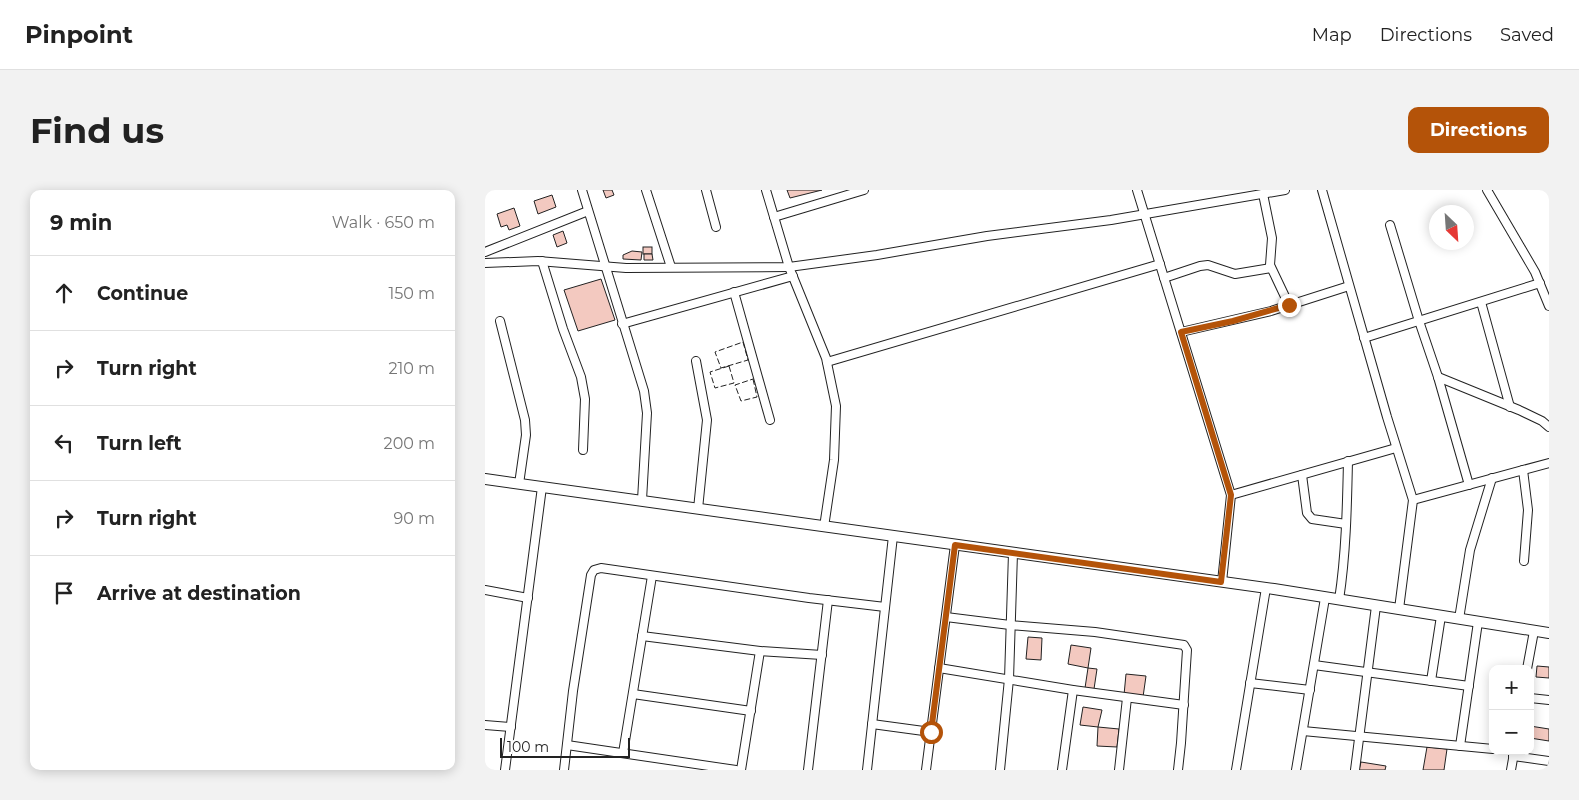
<!DOCTYPE html>
<html lang="en">
<head>
<meta charset="utf-8">
<style>
	body { margin:0; font-family:Montserrat,sans-serif; background:#f2f2f2; color:#222 }
	.controls { position:absolute; right:15px; bottom:15px; display:grid; overflow:hidden; border-radius:10px; box-shadow:0 2px 12px #0003 }
	.controls button { width:45px; height:45px; display:grid; place-items:center; padding:0; border:0; border-bottom:1px solid #e0e0e0; background:#fff; color:#222; font:25px sans-serif }
	.compass { position:absolute; left:944px; top:15px; width:45px; height:45px; border-radius:50%; background:#fff; box-shadow:0 2px 12px #0003; rotate:155deg }
	.scale { position:absolute; left:15px; bottom:12px; width:130px; box-sizing:border-box; padding-left:5px; border:2px solid #222; border-top:0; font-size:14px; line-height:18px; white-space:nowrap; color:#222; -webkit-text-stroke:4px #fff; paint-order:stroke }
	.stop { position:absolute; width:15px; height:15px; margin:-11px; border:4px solid #b45309; border-radius:50%; background:#fff }
	.stop.end { background:#b45309; border-color:#fff; box-shadow:0 1px 5px #0008 }
	.list { margin:0; padding:0; list-style:none }
	h2 { display:flex; justify-content:space-between; align-items:center; height:65px; margin:0; padding:0 20px; font-size:21px }
	h2 small { font-size:16px; font-weight:400; color:#767676 }
	.list li { display:grid; grid-template-columns:32px 1fr auto; gap:15px; align-items:center; box-sizing:border-box; height:75px; padding:0 20px; border-top:1px solid #e0e0e0 }
	.list b { display:block; font-size:19px; white-space:nowrap }
	.list em { font-size:16px; font-style:normal; color:#767676 }
	.icon { flex:none; width:28px; height:28px; fill:none; stroke:currentColor; stroke-width:2; stroke-linecap:round; stroke-linejoin:round }
	.map { position:relative; flex:none; width:1064px; height:580px; overflow:hidden; border-radius:10px }
	header { display:flex; align-items:center; gap:30px; box-sizing:border-box; height:70px; padding:0 25px; background:#fff; border-bottom:1px solid #e0e0e0 }
	header strong { font-size:24px }
	nav { display:flex; gap:28px; margin-inline-start:auto; font-size:18px }
	.intro { display:flex; align-items:center; justify-content:space-between; box-sizing:border-box; height:120px; padding:0 30px }
	h1 { margin:0; font-size:35px }
	.button { padding:12px 22px; border-radius:10px; background:#b45309; color:#fff; font-size:18px; font-weight:700 }
	main { display:flex; gap:30px; padding:0 30px }
	aside { flex:1; background:#fff; border-radius:10px; box-shadow:0 2px 12px #0003 }
	.map>svg:first-child { display:block }
</style>
</head>
<body>
<header>
<strong>Pinpoint</strong>
<nav><a>Map</a><a>Directions</a><a>Saved</a></nav>
</header>
<div class="intro"><h1>Find us</h1><a class="button">Directions</a></div>
<main>
<aside>
<h2>9 min<small>Walk · 650 m</small></h2>
<ul class="list">
<li><svg class="icon" aria-label="ahead" viewBox="0 0 24 24"><path d="M12 20V5M6 11l6-6 6 6"/></svg><div><b>Continue</b></div><em>150 m</em></li>
<li><svg class="icon" aria-label="right" viewBox="0 0 24 24"><path d="M7 20v-9h11M14 6l5 5-5 5"/></svg><div><b>Turn right</b></div><em>210 m</em></li>
<li><svg class="icon" aria-label="left" viewBox="0 0 24 24"><path d="M17 20v-9H6M10 6l-5 5 5 5"/></svg><div><b>Turn left</b></div><em>200 m</em></li>
<li><svg class="icon" aria-label="right" viewBox="0 0 24 24"><path d="M7 20v-9h11M14 6l5 5-5 5"/></svg><div><b>Turn right</b></div><em>90 m</em></li>
<li><svg class="icon" aria-label="arrive" viewBox="0 0 24 24"><path d="M6 21V4h12l-3 4 3 4H6"/></svg><div><b>Arrive at destination</b></div></li>
</ul>
</aside>
<div class="map">
<svg width="1064" height="580" viewBox="0 0 1064 580">
	<rect width="100%" height="100%" fill="#fff"/>
	<g fill="#f3c9c0" stroke="#222">
		<path d="M118 0H127L129 5 121 8Z"/>
		<path d="M302 0H337L305 8Z"/>
		<path d="M67 5 71 17 53 24 49 11Z"/>
		<path d="M29 18 35 36 24 40 22 35 16 37 12 24Z"/>
		<path d="M78 41 82 53 72 57 68 45Z"/>
		<rect x="158" y="57" width="9" height="7"/>
		<path d="M147 61 157 62 156 70 138 69V65Z"/>
		<path d="M159 64H167L168 70H159Z"/>
		<path d="M116 89 130 130 93 141 79 100Z"/>
		<path d="M543 447 557 448 556 470 541 469Z"/>
		<path d="M586 455 606 458 603 478 583 474Z"/>
		<path d="M1052 476 1064 477V488L1051 487Z"/>
		<path d="M603 478 612 479 609 499 600 498Z"/>
		<path d="M641 484 661 486 658 507 639 505Z"/>
		<path d="M598 517 617 520 613 537 595 535Z"/>
		<path d="M1045 536 1064 539V551L1045 548Z"/>
		<path d="M613 537 634 539 632 557 612 556Z"/>
		<path d="M942 557 962 559 959 580H938Z"/>
		<path d="M876 572 901 576 900 580H874Z"/>
	</g>
	<g fill="none" stroke-linecap="round" stroke-linejoin="round">
		<defs>
			<g id="minor">
				<path d="M97 0 159 201 162 223 157 310"/>
				<path d="M161 0 186 77"/>
				<path d="M221 0 231 37"/>
				<path d="M281 0 304 77 341 168 351 216 349 270 339 337"/>
				<path d="M652 0 746 305 737 392"/>
				<path d="M837 0 902 227 928 310 914 419"/>
				<path d="M1002 0 1050 82 1064 116"/>
				<path d="M778 4 787 48 785 75 804 115"/>
				<path d="M289 27 379 0"/>
				<path d="M905 35 934 131 953 187 984 295"/>
				<path d="M0 62 103 21"/>
				<path d="M57 71 78 139 96 187 100 209 98 260"/>
				<path d="M0 73 53 71 141 78 304 77 392 65 502 46 626 30 800 0"/>
				<path d="M679 88 715 76 723 75 750 84 786 78"/>
				<path d="M249 102 285 230"/>
				<path d="M996 112 1025 217"/>
				<path d="M15 131 40 230 41 245 34 294"/>
				<path d="M137 134 308 86"/>
				<path d="M696 142 786 121 864 96"/>
				<path d="M879 148 1055 93"/>
				<path d="M211 171 222 230 213 319"/>
				<path d="M342 172 675 74"/>
				<path d="M953 187 1034 220 1057 231 1064 237"/>
				<path d="M1038 280 1043 320 1039 371"/>
				<path d="M817 285 822 323 827 329 861 334"/>
				<path d="M746 305 911 258"/>
				<path d="M928 310 1064 273"/>
				<path d="M0 400 43 408"/>
				<path d="M854 410C861 364 862 318 863 271"/>
				<path d="M461 427 525 435 610 442 699 455 702 460 696 553 693 580"/>
				<path d="M974 429 985 360 1007 288"/>
				<path d="M157 446 275 461 337 465"/>
				<path d="M829 475 984 496"/>
				<path d="M454 478 588 500 699 515"/>
				<path d="M1042 479 1049 441"/>
				<path d="M946 491 956 426"/>
				<path d="M765 493 825 500"/>
				<path d="M148 504 266 521"/>
				<path d="M1045 508 1064 510"/>
				<path d="M387 534 446 542"/>
				<path d="M0 535 26 537"/>
				<path d="M818 541 1008 559"/>
				<path d="M82 555 251 580"/>
				<path d="M975 556 993 432"/>
				<path d="M138 563 167 386"/>
				<path d="M1028 566 1064 571"/>
				<path d="M20 580 57 297"/>
				<path d="M79 580 88 501 106 385 109 380 116 378 324 408 400 417"/>
				<path d="M256 580 275 461"/>
				<path d="M323 580 343 410"/>
				<path d="M382 580 408 346"/>
				<path d="M441 580 470 355"/>
				<path d="M515 580 524 489 528 363"/>
				<path d="M577 580 588 500"/>
				<path d="M634 580 642 508"/>
				<path d="M751 580 781 398"/>
				<path d="M811 580 840 408"/>
				<path d="M870 580 891 416"/>
				<path d="M1026 580 1029 563"/>
			</g>
			<path id="tertiary" d="M0 289 789 399 1064 443"/>
		</defs>
		<use href="#minor" stroke="#222" stroke-width="10"/>
		<use href="#tertiary" stroke="#222" stroke-width="12"/>
		<use href="#minor" stroke="#fff" stroke-width="8"/>
		<use href="#tertiary" stroke="#fff" stroke-width="10"/>
		<g stroke="#222" stroke-width="1" stroke-dasharray="6 2.5" stroke-linecap="butt">
			<path d="M258 152 263 170 236 178 230 162Z"/>
			<path d="M244 176 249 193 230 198 225 182Z"/>
			<path d="M268 189 272 207 256 211 250 195Z"/>
		</g>
	</g>
	<g fill="none" stroke-linecap="round" stroke-linejoin="round">
		<path stroke="#b45309" stroke-width="6" d="M446 542 470 355 736 392 746 305 696 142 748 131 804 115"/>
	</g>
</svg>
<div class="controls">
<button>+</button>
<button>−</button>
</div>
<svg class="compass" viewBox="-18 -18 36 36"><path d="M0-13l5 13h-10z" fill="#e53935"/><path d="M0 13l5-13h-10z" fill="#767676"/></svg>
<div class="scale">100 m</div>
<div class="stop" style="left:446px;top:542px"></div>
<div class="stop end" style="left:804px;top:115px"></div>
</div>
</main>
</body>
</html>
